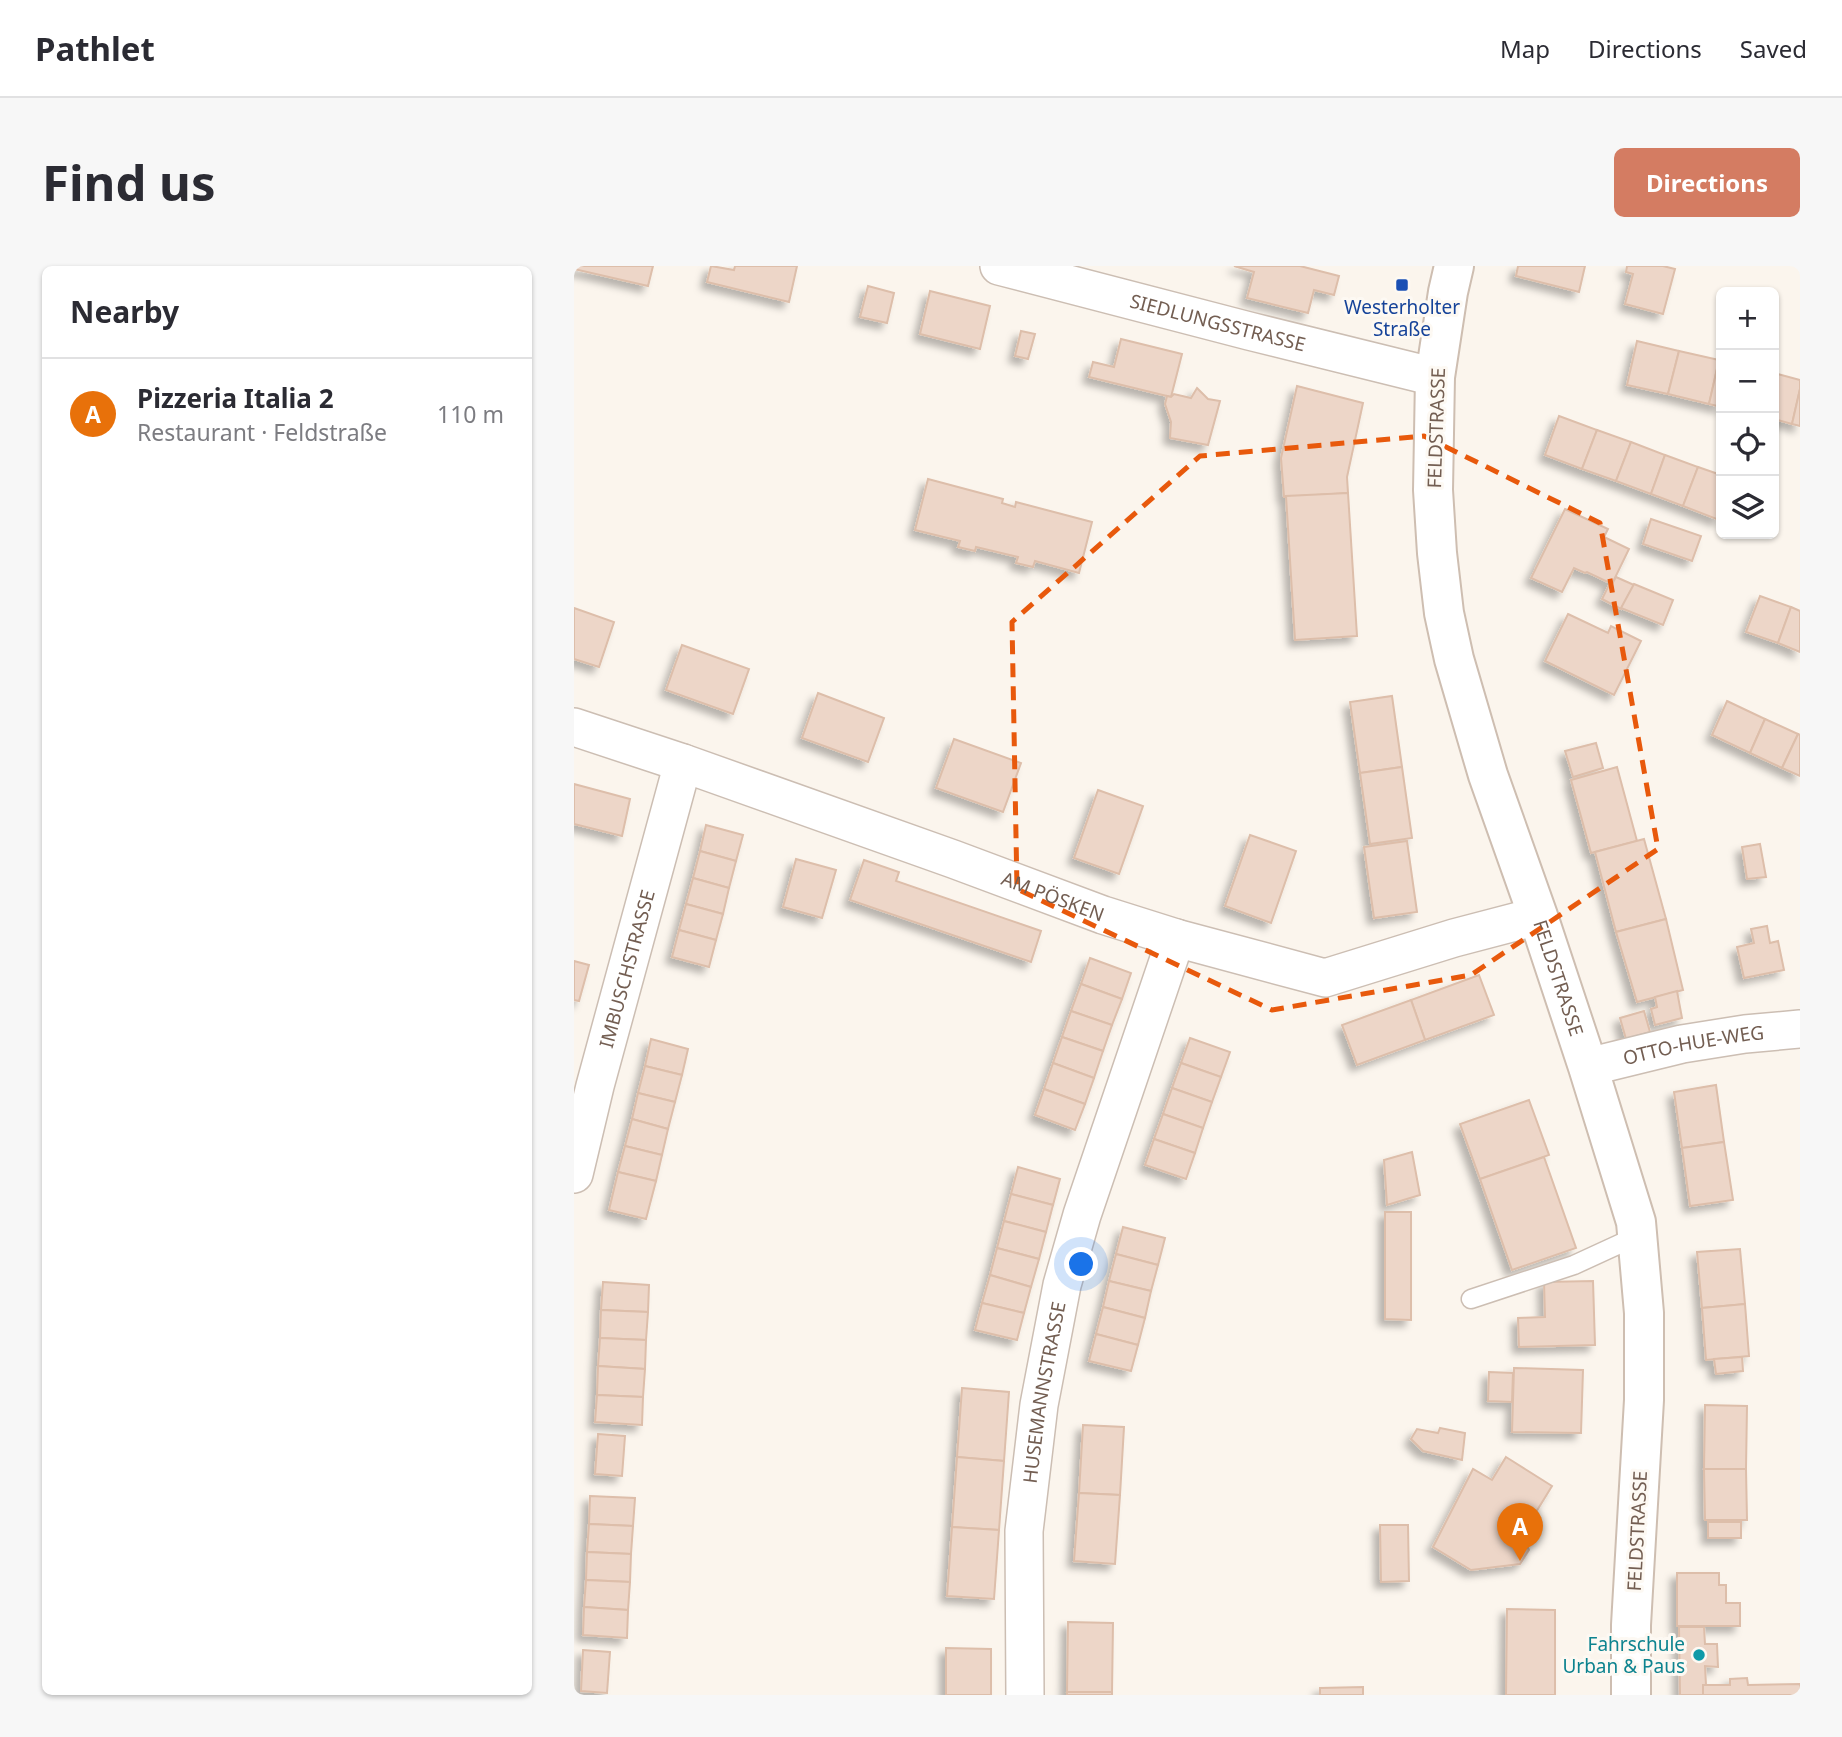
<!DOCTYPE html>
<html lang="en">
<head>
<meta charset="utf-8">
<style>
	body { margin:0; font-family:"Noto Sans",sans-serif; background:#f7f7f7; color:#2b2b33 }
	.controls { position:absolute; right:21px; top:21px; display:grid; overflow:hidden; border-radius:10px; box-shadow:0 2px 5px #0004 }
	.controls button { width:63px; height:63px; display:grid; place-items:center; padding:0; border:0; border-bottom:2px solid #e1e1e2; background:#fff; color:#2b2b33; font:35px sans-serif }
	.you { position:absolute; left:508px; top:999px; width:24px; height:24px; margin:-18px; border:5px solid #fff; border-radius:50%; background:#1a73e8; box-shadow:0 0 0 10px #1a73e833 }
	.badge { display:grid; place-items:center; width:46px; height:46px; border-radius:50%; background:#d47c62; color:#fff; font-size:23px; font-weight:700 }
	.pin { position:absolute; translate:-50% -58px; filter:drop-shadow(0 2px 4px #0008) }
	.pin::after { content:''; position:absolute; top:37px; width:24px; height:21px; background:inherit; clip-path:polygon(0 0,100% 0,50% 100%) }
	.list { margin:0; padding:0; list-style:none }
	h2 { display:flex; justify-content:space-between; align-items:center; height:91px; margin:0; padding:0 28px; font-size:30px }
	h2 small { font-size:23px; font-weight:400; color:#7c7c81 }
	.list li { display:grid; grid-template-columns:46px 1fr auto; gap:21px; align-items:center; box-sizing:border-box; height:112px; padding:0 28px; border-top:2px solid #e1e1e2 }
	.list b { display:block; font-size:26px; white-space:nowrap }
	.list p { margin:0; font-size:23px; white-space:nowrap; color:#7c7c81 }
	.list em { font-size:23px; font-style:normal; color:#7c7c81 }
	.icon { flex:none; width:38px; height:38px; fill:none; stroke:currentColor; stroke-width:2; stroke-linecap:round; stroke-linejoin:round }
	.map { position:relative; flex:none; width:1226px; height:1429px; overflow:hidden; border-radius:10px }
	header { display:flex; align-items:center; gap:42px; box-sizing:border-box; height:98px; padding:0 35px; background:#fff; border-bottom:2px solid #e1e1e2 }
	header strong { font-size:33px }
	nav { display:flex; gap:38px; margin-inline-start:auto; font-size:24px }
	.intro { display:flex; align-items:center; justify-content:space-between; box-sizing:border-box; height:168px; padding:0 42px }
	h1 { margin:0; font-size:49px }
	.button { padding:18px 32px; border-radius:10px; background:#d47c62; color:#fff; font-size:24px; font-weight:700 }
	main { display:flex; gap:42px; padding:0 42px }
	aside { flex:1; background:#fff; border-radius:10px; box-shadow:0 2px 5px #0004 }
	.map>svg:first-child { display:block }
</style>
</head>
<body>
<header>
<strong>Pathlet</strong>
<nav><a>Map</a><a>Directions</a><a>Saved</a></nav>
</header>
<div class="intro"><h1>Find us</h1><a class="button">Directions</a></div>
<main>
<aside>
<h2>Nearby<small></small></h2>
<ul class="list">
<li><span class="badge" style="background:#e8710a">A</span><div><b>Pizzeria Italia 2</b><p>Restaurant · Feldstraße</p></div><em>110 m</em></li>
</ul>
</aside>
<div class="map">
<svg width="1226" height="1429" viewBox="0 0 1226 1429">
	<defs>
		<filter id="shadow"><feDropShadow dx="-6" dy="6" stdDeviation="3.5" flood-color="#0004"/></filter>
	</defs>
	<rect width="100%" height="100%" fill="#fbf5ed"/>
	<g fill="#edd6c8" stroke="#ddbeaa" stroke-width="2" filter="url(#shadow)">
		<path d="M0 0H79L74 20 0 3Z"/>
		<path d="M137 0 160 4 161 0H223L215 36 133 16Z"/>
		<path d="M660 0H726L765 10 760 29 740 24 734 47 673 32 680 6Z"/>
		<path d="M944 0H1011L1005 26 942 10Z"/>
		<path d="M1053 0H1089L1101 3 1089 48 1051 38 1059 8 1052 6Z"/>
		<path d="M294 20 320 27 313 57 286 51Z"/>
		<path d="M356 25 416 40 406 83 346 68Z"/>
		<path d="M447 65 461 68 454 93 441 90Z"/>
		<path d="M547 73 608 88 597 131 515 111 519 96 540 101Z"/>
		<path d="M1063 75 1105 85 1094 128 1053 119Z"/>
		<path d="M1105 85 1145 94 1135 138 1094 128Z"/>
		<path d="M1145 94 1147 95V141L1135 138Z"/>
		<path d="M1200 107 1226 114V123L1218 158 1200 153Z"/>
		<path d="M723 120 789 137 773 211 774 227 710 231 707 192Z"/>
		<path d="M623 122 634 133 646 135 634 179 596 172 597 156 591 138 593 130 597 131 600 128 617 132Z"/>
		<path d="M1226 123V160L1218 158Z"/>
		<path d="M985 150 1023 164 1008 203 971 189Z"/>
		<path d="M1023 164 1057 176 1042 215 1008 203Z"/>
		<path d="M1057 176 1091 189 1077 228 1042 215Z"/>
		<path d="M1091 189 1124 201 1109 240 1077 228Z"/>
		<path d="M1124 201 1147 209V248L1145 254 1109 240Z"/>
		<path d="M354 213 429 233 428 237 441 241 442 236 518 256 505 307 461 295 459 301 442 297 444 291 402 281 401 285 384 281 386 275 341 264Z"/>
		<path d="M774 227 783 370 721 374 712 230Z"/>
		<path d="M991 243 1034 263 1030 271 1055 283 1038 318 1013 306 1011 307 1000 302 988 326 957 312Z"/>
		<path d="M1077 253 1127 270 1118 295 1069 278Z"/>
		<path d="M1042 311 1060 319 1047 343 1028 333 1036 317 1038 318Z"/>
		<path d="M1060 318 1099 334 1089 359 1047 342Z"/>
		<path d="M1186 330 1217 341 1204 377 1172 366Z"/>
		<path d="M1217 341 1226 345V386L1204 377Z"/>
		<path d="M0 342 40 356 25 401 0 393Z"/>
		<path d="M994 348 1034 367 1037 360 1067 375 1040 429 971 395Z"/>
		<path d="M108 379 175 403 159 448 92 424Z"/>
		<path d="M244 427 310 452 294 496 228 472Z"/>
		<path d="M818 430 828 501 786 507 776 436Z"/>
		<path d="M1153 435 1191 453 1176 487 1138 469Z"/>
		<path d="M1191 453 1224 468 1208 502 1176 487Z"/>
		<path d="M1224 468 1226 469V510L1208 502Z"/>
		<path d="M380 473 447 497 429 546 362 522Z"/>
		<path d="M1022 477 1029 502 999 511 991 485Z"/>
		<path d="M828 501 838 572 796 578 786 507Z"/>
		<path d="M1043 501 1063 575 1017 587 997 514Z"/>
		<path d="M0 518 56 533 48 570 0 558Z"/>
		<path d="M524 524 569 540 545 608 500 592Z"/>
		<path d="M132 559 169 569 162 595 126 585Z"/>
		<path d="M676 569 722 585 697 657 651 640Z"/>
		<path d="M1070 573 1092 653 1042 666 1021 586Z"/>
		<path d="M833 575 843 646 800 652 790 581Z"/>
		<path d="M1186 578 1192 611 1173 613 1168 581Z"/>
		<path d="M126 585 162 595 155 622 119 612Z"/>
		<path d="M222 593 262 604 248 652 209 641Z"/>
		<path d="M290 594 325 606 322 615 467 665 457 696 276 634Z"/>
		<path d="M119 612 155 622 149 648 112 638Z"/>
		<path d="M112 638 149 648 142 674 105 664Z"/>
		<path d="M1092 653 1109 724 1063 736 1042 666Z"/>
		<path d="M1193 660 1196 677 1204 675 1210 704 1170 712 1163 681 1180 677 1177 663Z"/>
		<path d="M105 664 142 674 135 701 98 691Z"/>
		<path d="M516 692 557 707 548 733 507 718Z"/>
		<path d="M0 695 15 699 5 735 0 734Z"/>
		<path d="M905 709 920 749 851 774 837 734Z"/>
		<path d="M507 718 548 733 538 759 497 745Z"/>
		<path d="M1103 725 1108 752 1081 759 1077 743 1083 741 1081 731Z"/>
		<path d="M837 734 851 774 783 799 768 759Z"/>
		<path d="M497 745 538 759 529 785 488 771Z"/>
		<path d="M1070 745 1076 766 1052 773 1046 752Z"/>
		<path d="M488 771 529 785 520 812 479 797Z"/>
		<path d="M616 772 656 786 647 811 607 797Z"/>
		<path d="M77 773 114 783 108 809 71 800Z"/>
		<path d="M479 797 520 812 511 838 470 823Z"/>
		<path d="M607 797 647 811 638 836 598 822Z"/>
		<path d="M71 800 108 809 101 836 64 827Z"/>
		<path d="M1142 819 1150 876 1108 882 1100 826Z"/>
		<path d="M598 822 638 836 629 862 589 848Z"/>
		<path d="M470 823 511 838 501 864 461 849Z"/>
		<path d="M64 827 101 836 94 863 58 853Z"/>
		<path d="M955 834 975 889 906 913 886 858Z"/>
		<path d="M589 848 629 862 621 887 580 873Z"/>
		<path d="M58 853 94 863 88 889 51 880Z"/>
		<path d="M580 873 621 887 612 913 571 899Z"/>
		<path d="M1150 876 1159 934 1116 940 1108 882Z"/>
		<path d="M51 880 88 889 82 915 44 906Z"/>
		<path d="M838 886 846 929 813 939 810 894Z"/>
		<path d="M970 891 1002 982 938 1004 906 913Z"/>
		<path d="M444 901 486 913 479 939 437 928Z"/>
		<path d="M44 906 82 915 72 953 35 944Z"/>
		<path d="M437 928 479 939 472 966 430 955Z"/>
		<path d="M811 946H837V1054L811 1053Z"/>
		<path d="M430 955 472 966 465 993 423 982Z"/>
		<path d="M549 961 591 972 584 999 542 988Z"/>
		<path d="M423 982 465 993 457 1021 416 1009Z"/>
		<path d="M1166 983 1171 1038 1128 1042 1123 986Z"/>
		<path d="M542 988 584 999 577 1025 535 1015Z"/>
		<path d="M416 1009 457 1021 450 1047 408 1037Z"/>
		<path d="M535 1015 577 1025 571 1052 529 1041Z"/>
		<path d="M1019 1015 1021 1079 945 1081 944 1052 971 1051 970 1016Z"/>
		<path d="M29 1016 75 1019 74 1046 27 1044Z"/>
		<path d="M408 1037 450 1047 443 1074 401 1064Z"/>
		<path d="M1171 1038 1175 1090 1132 1094 1128 1042Z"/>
		<path d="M529 1041 571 1052 564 1079 522 1068Z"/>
		<path d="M27 1044 74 1046 72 1074 26 1072Z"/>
		<path d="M522 1068 564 1079 557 1105 515 1095Z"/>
		<path d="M26 1072 72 1074 71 1103 24 1100Z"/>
		<path d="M1168 1091 1169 1105 1142 1108 1140 1093Z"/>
		<path d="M24 1100 71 1103 69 1131 23 1129Z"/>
		<path d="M940 1102 1009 1104 1007 1167 938 1166Z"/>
		<path d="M915 1106 939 1107 938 1136 914 1135Z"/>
		<path d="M388 1122 435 1126 430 1195 383 1191Z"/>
		<path d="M23 1129 69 1131 68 1159 21 1156Z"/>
		<path d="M1131 1139 1173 1140 1172 1203H1130Z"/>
		<path d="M509 1159 550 1161 546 1229 505 1227Z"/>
		<path d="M866 1162 891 1167 888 1194 849 1185 837 1173 843 1163 864 1167Z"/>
		<path d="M24 1168 51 1170 48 1210 21 1208Z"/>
		<path d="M383 1191 430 1195 425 1264 378 1261Z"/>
		<path d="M932 1191 978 1220 948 1269 955 1284 946 1298 897 1304 859 1281 899 1203 918 1214Z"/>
		<path d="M1130 1203H1172L1173 1254H1131Z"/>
		<path d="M505 1227 546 1229 541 1298 500 1295Z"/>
		<path d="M16 1230 61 1232 59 1260 15 1258Z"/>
		<rect x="1134" y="1256" width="33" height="16"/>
		<path d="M15 1258 59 1260 57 1288 13 1286Z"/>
		<path d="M806 1259H834L835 1315 807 1316Z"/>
		<path d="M378 1261 425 1264 420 1333 373 1330Z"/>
		<path d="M13 1286 57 1288 56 1316 12 1314Z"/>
		<path d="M1103 1307H1145V1319H1152V1337H1166V1360H1103Z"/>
		<path d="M12 1314 56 1316 54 1344 10 1341Z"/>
		<path d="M10 1341 54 1344 53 1372 9 1369Z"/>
		<path d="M933 1343 981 1344V1429H932Z"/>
		<path d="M494 1356 539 1357 538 1426H493Z"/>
		<path d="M1105 1361H1130L1131 1378H1143L1144 1401 1131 1400 1132 1419H1129V1429H1106Z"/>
		<path d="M372 1382 417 1383V1429H372Z"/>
		<path d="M9 1384 36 1386 33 1427 7 1425Z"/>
		<path d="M1173 1412 1174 1419 1226 1418V1429H1129V1419H1156V1413Z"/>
		<path d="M789 1421V1429H746V1422Z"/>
		<rect x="493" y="1426" width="45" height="3"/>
	</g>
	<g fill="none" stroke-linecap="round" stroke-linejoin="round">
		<defs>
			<path id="service" d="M897 1033 1000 999 1063 970"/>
			<g id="minor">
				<path id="s1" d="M425 0 675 65 861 111"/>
				<path id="s2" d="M0 461 109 497 379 593 529 649 602 672 751 712 880 672 964 650"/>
				<path id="s3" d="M1014 801 1108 778 1171 768 1226 763"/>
				<path id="s4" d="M0 908 21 820 109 497"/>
				<path id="s5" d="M451 1429 450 1265 465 1139 488 1019 508 949 602 672"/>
			</g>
			<g id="secondary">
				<path id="s6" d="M880 0 874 26 861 111 859 224 863 287 870 347 880 393 914 509 964 650 1014 801 1062 956 1070 1047V1134L1057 1359V1429"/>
			</g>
		</defs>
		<use href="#service" stroke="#ccbeb3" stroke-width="21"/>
		<use href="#minor" stroke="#ccbeb3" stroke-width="40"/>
		<use href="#secondary" stroke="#cebeb1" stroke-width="42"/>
		<use href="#service" stroke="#fff" stroke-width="18"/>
		<use href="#minor" stroke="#fff" stroke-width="37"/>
		<use href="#secondary" stroke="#fff" stroke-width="38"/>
	</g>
	<path fill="none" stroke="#e8590c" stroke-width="5" stroke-dasharray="14 9" stroke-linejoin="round" d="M850 170 1026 257 1084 583 897 709 698 744 443 623 438 356 626 190Z"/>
	<rect fill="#1a4fb4" stroke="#fdf9f3" stroke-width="2.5" x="821" y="12" width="14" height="14" rx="3.5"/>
	<circle fill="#0f9aa8" stroke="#fdf9f3" stroke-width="2.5" cx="1125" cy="1389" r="7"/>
	<g text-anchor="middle" stroke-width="6" stroke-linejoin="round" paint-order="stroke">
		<g font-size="19" fill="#164399" stroke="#fdf9f3">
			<text x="828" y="48">Westerholter<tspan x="828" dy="22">Straße</tspan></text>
		</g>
		<g font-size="19" fill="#735e52" stroke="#fdf9f3">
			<text dy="7" stroke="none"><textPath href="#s1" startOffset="226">SIEDLUNGSSTRASSE</textPath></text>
			<text transform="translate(862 162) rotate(-88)" y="7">FELDSTRASSE</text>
			<text dy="7" stroke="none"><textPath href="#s2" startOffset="508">AM PÖSKEN</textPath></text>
			<text dy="7" stroke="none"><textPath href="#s4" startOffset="212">IMBUSCHSTRASSE</textPath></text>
			<text dy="7" stroke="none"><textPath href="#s6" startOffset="732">FELDSTRASSE</textPath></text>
			<text dy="7" stroke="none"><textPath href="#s3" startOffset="108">OTTO-HUE-WEG</textPath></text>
			<text dy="7" stroke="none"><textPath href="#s5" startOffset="304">HUSEMANNSTRASSE</textPath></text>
			<text transform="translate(1063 1265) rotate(-87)" y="7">FELDSTRASSE</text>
		</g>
		<g font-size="19" fill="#0d838f" stroke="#fdf9f3" text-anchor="end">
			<text x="1111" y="1385">Fahrschule<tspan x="1111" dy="22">Urban &amp; Paus</tspan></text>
		</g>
	</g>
</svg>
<div class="controls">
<button>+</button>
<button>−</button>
<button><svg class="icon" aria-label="locate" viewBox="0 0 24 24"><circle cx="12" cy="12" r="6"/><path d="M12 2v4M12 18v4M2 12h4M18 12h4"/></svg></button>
<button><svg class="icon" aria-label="layers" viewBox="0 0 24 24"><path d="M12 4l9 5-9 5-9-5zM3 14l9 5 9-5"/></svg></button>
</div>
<div class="you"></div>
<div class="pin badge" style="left:946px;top:1295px;background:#e8710a">A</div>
</div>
</main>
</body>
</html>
